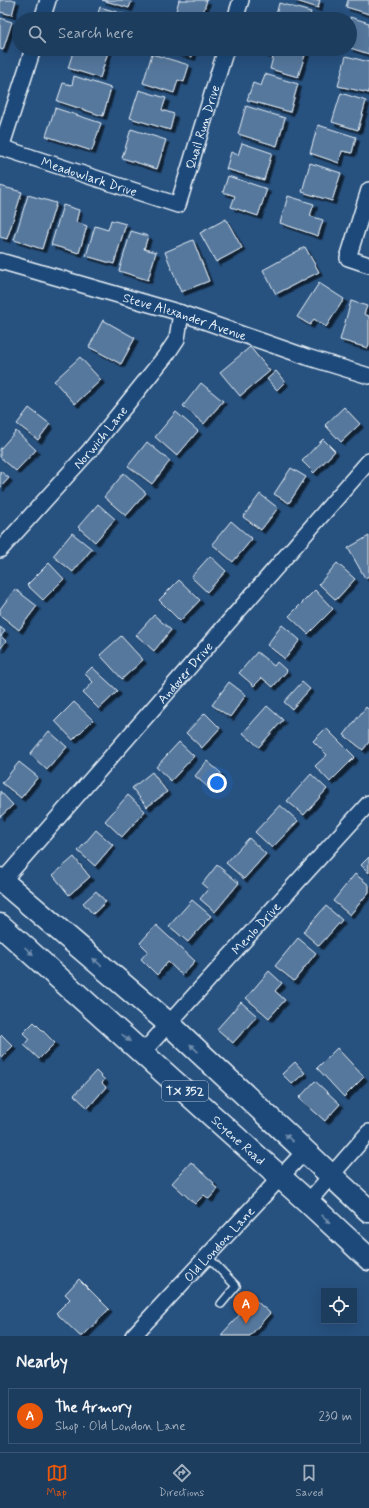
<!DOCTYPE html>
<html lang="en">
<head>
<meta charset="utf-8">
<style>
	body { margin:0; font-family:Mynerve,sans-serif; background:#254465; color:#f1f3f6 }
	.controls { position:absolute; right:12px; bottom:12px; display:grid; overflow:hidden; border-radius:0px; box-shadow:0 4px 16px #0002 }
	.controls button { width:36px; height:36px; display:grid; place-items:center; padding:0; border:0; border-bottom:1px solid #3b5674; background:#1d3d5f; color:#f1f3f6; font:20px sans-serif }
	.you { position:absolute; left:217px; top:783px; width:14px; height:14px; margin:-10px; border:3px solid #fff; border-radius:50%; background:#1a73e8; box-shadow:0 0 0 6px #1a73e833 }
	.badge { display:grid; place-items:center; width:26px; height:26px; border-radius:50%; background:#ea580c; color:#fff; font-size:13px; font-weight:700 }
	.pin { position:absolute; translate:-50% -33px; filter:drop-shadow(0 1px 2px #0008) }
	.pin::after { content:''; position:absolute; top:21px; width:14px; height:12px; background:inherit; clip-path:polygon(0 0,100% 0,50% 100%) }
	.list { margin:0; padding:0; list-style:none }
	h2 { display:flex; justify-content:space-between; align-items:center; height:52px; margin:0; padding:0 16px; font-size:17px }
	h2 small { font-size:13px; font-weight:400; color:#a0aebd }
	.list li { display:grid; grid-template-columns:26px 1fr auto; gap:12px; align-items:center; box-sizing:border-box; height:56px; margin:0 8px 8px; padding:0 8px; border:1px solid #3b5674; border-radius:0px }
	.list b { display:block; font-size:15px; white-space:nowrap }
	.list p { margin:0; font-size:13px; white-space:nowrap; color:#a0aebd }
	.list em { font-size:13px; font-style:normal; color:#a0aebd }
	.icon { flex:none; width:22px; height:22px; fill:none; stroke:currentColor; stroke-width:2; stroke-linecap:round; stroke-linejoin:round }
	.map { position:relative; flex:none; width:369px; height:1336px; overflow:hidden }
	.search { position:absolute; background:#1d3d5f; box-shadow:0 4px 16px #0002; left:12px; right:12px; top:12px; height:44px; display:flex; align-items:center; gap:10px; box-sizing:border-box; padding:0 14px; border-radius:22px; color:#a0aebd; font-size:15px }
	.sheet { height:116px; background:#1d3d5f }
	nav { display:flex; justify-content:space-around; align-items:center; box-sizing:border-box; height:56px; border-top:1px solid #3b5674; background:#1d3d5f; font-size:11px; color:#a0aebd }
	nav a { display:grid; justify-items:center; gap:2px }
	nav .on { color:#ea580c }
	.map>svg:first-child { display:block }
</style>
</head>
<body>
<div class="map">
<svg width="369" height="1336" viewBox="0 0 369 1336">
	<defs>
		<filter id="shadow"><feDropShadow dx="3.5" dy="3.5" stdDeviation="0" flood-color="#0009"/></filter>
	</defs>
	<rect width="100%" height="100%" fill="#27517f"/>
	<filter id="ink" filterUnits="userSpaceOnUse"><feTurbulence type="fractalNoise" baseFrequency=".025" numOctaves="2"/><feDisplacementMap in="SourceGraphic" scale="8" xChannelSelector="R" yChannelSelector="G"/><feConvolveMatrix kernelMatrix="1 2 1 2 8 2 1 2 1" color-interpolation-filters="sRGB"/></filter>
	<g filter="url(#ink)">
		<g fill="#57789d" stroke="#e8f1f8" filter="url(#shadow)">
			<path d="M0 0H16L12 15 0 12Z"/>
			<path d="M102 0H132L129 8Z"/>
			<path d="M179 0H207L201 19H188L175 15Z"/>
			<path d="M293 0H320L318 8Z"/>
			<path d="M348 0H369V14L346 7Z"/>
			<path d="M279 3 311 12 309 19H275Z"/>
			<path d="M100 7 127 15 126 19H96Z"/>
			<path d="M350 17 369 23V54L350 48Z"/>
			<path d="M0 18 12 22 3 50 0 49Z"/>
			<path d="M74 49H109L100 78 68 68Z"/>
			<path d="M165 49H194L192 57Z"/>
			<path d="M264 49H307L298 77 270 69 273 57 263 53Z"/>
			<path d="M152 54 189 65 184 82 178 80 174 93 143 83Z"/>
			<path d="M346 56 369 62V93L338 86Z"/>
			<path d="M265 74 298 84 290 112 247 100 253 83 261 86Z"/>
			<path d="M74 76 111 88 103 116 57 101 63 83 72 85Z"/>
			<path d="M139 90 166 98 162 110 174 114 170 130 130 118Z"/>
			<path d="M341 93 366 101 358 130 332 122Z"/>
			<path d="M246 106 285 118 277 146 238 134Z"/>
			<path d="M55 108 101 123 92 151 46 136Z"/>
			<path d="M318 125 356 137 352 153 342 151 339 163 310 153Z"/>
			<path d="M131 129 166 140 157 169 122 158Z"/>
			<path d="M242 143 272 153 264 180 226 169 231 152 238 155Z"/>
			<path d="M310 163 341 173 332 201 302 192Z"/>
			<path d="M228 176 267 189 258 216 231 207 235 196 223 192Z"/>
			<path d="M0 186 22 192 7 239 0 237Z"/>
			<path d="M28 195 56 203 42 249 14 240Z"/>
			<path d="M288 196 314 204 310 216 323 220 318 236 280 223Z"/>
			<path d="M63 205 79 210 76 222 87 226 79 253 51 245Z"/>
			<path d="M226 219 242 248 216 262 200 233Z"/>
			<path d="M111 220 126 224 114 264 86 256 95 226 108 230Z"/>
			<path d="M131 231 148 236 144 249 156 252 148 280 119 271Z"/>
			<path d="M193 240 209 281 181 292 165 252Z"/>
			<path d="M305 247 319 272 276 294 263 270Z"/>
			<path d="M319 283 344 299 326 327 314 319 310 325 297 317Z"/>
			<path d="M351 301 367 306 364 314 369 316V344L368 348 340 340Z"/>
			<path d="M103 320 135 338 121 364 89 347Z"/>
			<path d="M250 347 270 371 240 396 220 372Z"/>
			<path d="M80 357 101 380 75 404 54 381Z"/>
			<path d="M276 371 285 382 277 390 267 379Z"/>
			<path d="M201 383 223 401 204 424 183 406Z"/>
			<path d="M344 407 360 424 341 442 325 425Z"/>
			<path d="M29 408 50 424 38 440 17 424Z"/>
			<path d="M176 412 198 431 177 456 155 437Z"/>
			<path d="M16 431 36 450 16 471 0 457V449Z"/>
			<path d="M323 439 335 451 314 473 302 461Z"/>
			<path d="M147 442 170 461 152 484 128 466Z"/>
			<path d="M291 468 306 477 289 503 274 494Z"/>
			<path d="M0 471 9 478 0 488Z"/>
			<path d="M124 473 146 493 126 516 104 497Z"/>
			<path d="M260 494 278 508 261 530 243 517Z"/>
			<path d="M98 504 115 519 95 542 78 527Z"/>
			<path d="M231 521 252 539 233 562 212 544Z"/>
			<path d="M72 533 92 549 73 572 53 556Z"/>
			<path d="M369 536V576L365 578 348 548Z"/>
			<path d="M210 556 226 571 207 592 191 577Z"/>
			<path d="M49 563 64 579 43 600 27 585Z"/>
			<path d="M337 563 355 579 336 600 319 584Z"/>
			<path d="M179 580 200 600 180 621 159 600Z"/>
			<path d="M15 589 37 606 19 630 0 615V609Z"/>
			<path d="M315 590 333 609 308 634 289 616Z"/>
			<path d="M154 615 171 630 154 651 136 635Z"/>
			<path d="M282 625 300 640 285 659 267 645Z"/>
			<path d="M0 627 5 631 1 636 6 641 0 649Z"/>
			<path d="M121 636 143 660 122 679 100 655Z"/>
			<path d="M257 652 274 666 277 662 287 671 273 687 262 678 254 686 239 673Z"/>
			<path d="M92 667 118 691 99 709 83 693 93 682 85 674Z"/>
			<path d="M229 682 246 695 230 717 212 705Z"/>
			<path d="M302 682 310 689 292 709 284 702Z"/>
			<path d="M74 702 93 720 73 740 55 721Z"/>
			<path d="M267 706 283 720 259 747 243 733Z"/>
			<path d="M366 707 369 710V742L363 750 344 735Z"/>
			<path d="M205 713 220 728 202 748 186 733Z"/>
			<path d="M326 728 355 757 330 782 315 766 327 755 313 741Z"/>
			<path d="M49 731 67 747 47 770 30 754Z"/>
			<path d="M179 742 194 756 171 781 156 767Z"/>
			<path d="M207 761 221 773 209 788 195 776Z"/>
			<path d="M19 762 38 777 21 798 2 783Z"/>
			<path d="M152 772 167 792 147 807 132 788Z"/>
			<path d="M311 774 327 789 304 815 287 801Z"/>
			<path d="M0 791 13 805 0 817Z"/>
			<path d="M128 795 145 811 122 837 105 821Z"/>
			<path d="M280 805 298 821 272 848 255 832Z"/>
			<path d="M96 830 113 845 95 866 78 851Z"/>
			<path d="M249 838 266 854 244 879 226 863Z"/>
			<path d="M74 857 90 877 69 895 53 875Z"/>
			<path d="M369 857V873L361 865Z"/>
			<path d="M217 865 239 883 215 912 200 899 208 889 202 884Z"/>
			<path d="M355 874 369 885V892L350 915 333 901Z"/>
			<path d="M96 891 106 902 93 914 83 903Z"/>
			<path d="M192 900 211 916 188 942 169 926Z"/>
			<path d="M326 906 342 920 319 946 303 932Z"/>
			<path d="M156 925 195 961 182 975 168 962 157 975 141 959 148 951 140 943Z"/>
			<path d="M298 938 316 953 294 981 275 966Z"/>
			<path d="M269 971 282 983 275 991 285 1000 269 1018 246 998Z"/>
			<path d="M241 1002 257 1016 233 1043 217 1029Z"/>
			<path d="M34 1022 55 1043 39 1059 24 1045 29 1039 23 1033Z"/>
			<path d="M2 1035 13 1046 0 1059V1037Z"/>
			<path d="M337 1048 364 1077 344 1097 317 1068Z"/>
			<path d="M295 1062 305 1073 292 1084 282 1074Z"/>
			<path d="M96 1071 105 1080 102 1083 106 1087 88 1108 74 1095Z"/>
			<path d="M315 1081 340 1104 325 1121 299 1098Z"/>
			<path d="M191 1162 214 1183 213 1185 218 1189 209 1199 204 1195 195 1204 172 1183Z"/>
			<path d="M79 1279 109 1309 83 1336H80L56 1313 70 1299 65 1294Z"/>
			<path d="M254 1299 270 1313 250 1336H223L221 1335Z"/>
		</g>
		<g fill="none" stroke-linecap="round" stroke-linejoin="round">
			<defs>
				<path id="service" d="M208 1257 236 1286 221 1304"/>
				<g id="minor">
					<path d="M42 19 48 0"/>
					<path d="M235 19 241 0"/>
					<path id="s1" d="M0 147 178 205 226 49"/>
					<path d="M1 148 33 49"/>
					<path d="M369 190 348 258 369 265"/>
					<path id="s2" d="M0 261 181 313 307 357 369 376"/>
					<path id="s3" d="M0 550 90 450 167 354 177 339 181 313"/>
					<path id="s4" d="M0 884 369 461"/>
					<path id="s5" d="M142 1053 369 803"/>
					<path d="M308 1202 369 1132"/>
					<path id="s6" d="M133 1336 304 1152"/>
				</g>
				<g id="primary">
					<path d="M0 879 168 1023 369 1211"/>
					<path id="s7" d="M0 925 308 1202 369 1259"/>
				</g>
			</defs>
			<use href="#service" stroke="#e8f1f8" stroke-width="10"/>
			<use href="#minor" stroke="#e8f1f8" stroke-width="18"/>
			<use href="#primary" stroke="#e8f1f8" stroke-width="25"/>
			<use href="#service" stroke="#1f4a7a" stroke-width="7"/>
			<use href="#minor" stroke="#1f4a7a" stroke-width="15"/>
			<use href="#primary" stroke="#1f4a7a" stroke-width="22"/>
		</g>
		<defs><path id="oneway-solid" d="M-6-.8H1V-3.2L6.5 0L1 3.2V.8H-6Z"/></defs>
		<g fill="#6f8dac">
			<use href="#oneway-solid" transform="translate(29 951) rotate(42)"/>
			<use href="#oneway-solid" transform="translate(97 962) rotate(-139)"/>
			<use href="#oneway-solid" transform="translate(126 1038) rotate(42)"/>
			<use href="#oneway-solid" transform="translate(194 1048) rotate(-137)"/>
			<use href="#oneway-solid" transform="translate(289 1138) rotate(-137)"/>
			<use href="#oneway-solid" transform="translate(326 1219) rotate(43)"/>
		</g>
	</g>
	<g text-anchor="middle" stroke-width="3" stroke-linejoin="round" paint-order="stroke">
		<rect fill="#1f4a7a" stroke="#acbfd2" stroke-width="1" x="162" y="1081" width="46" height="20" rx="3"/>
		<g font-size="12" font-weight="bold" fill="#e8f1f8">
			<text x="185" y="1095">TX 352</text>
		</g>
		<g font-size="13" fill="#e8f1f8" stroke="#1f4a7a">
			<text dy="5" stroke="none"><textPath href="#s1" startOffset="269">Quail Run Drive</textPath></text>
			<text dy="5" stroke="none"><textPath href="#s1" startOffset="94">Meadowlark Drive</textPath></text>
			<text dy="5" stroke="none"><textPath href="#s2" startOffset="193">Steve Alexander Avenue</textPath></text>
			<text dy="5" stroke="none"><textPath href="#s3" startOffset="151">Norwich Lane</textPath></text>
			<text dy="5" stroke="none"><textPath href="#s4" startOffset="281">Andover Drive</textPath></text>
			<text dy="5" stroke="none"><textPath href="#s5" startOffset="169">Menlo Drive</textPath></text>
			<text dy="5" stroke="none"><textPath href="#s7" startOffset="321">Scyene Road</textPath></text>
			<text dy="5" stroke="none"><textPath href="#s6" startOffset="126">Old London Lane</textPath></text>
		</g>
	</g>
</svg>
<div class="controls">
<button><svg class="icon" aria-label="locate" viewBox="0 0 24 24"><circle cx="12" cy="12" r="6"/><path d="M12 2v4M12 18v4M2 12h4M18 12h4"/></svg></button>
</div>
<div class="you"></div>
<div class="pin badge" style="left:246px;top:1324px">A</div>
<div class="search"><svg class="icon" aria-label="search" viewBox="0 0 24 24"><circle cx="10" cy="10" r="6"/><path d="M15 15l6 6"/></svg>Search here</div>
</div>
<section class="sheet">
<h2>Nearby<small></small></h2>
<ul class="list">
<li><span class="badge">A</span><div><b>The Armory</b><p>Shop · Old London Lane</p></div><em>230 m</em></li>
</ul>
</section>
<nav>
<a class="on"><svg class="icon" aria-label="map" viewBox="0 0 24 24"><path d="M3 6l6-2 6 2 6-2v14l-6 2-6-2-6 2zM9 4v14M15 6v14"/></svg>Map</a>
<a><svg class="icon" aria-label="directions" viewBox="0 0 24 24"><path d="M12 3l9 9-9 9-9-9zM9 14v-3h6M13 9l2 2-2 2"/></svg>Directions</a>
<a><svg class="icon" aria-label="saved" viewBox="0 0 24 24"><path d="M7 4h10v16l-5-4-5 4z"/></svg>Saved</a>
</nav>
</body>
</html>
